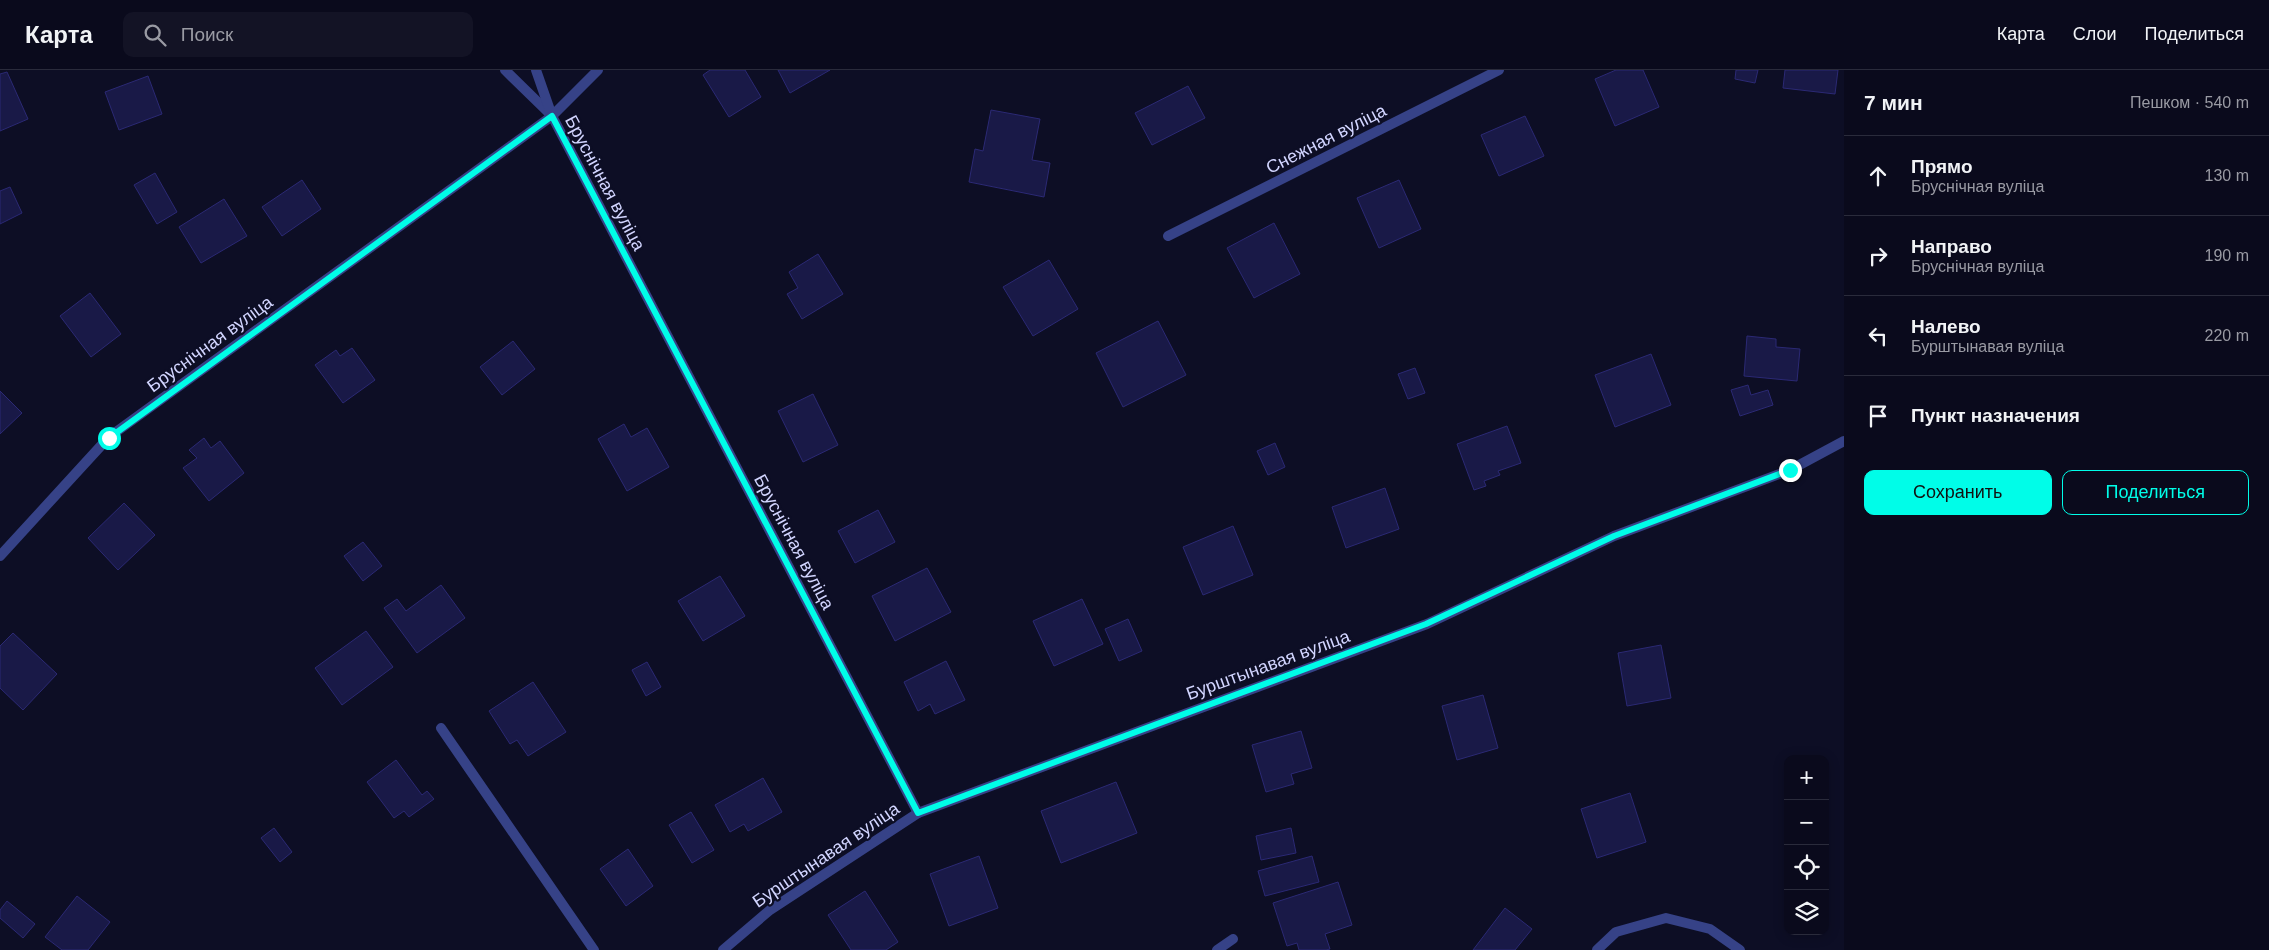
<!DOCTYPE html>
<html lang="ru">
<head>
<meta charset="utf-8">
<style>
	body { margin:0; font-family:Arial,sans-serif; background:#131325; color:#f1f3f6 }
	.controls { position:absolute; right:15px; bottom:15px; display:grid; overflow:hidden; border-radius:10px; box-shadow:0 2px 12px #0003 }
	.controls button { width:45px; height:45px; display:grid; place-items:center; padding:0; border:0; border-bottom:1px solid #2a2b3b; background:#0a0a1c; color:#f1f3f6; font:25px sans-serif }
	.stop { position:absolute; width:15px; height:15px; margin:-11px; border:4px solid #00fde8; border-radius:50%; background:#fff }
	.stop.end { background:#00fde8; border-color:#fff; box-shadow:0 1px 5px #0008 }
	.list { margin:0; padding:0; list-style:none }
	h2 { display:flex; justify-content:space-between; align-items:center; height:65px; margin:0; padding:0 20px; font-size:21px }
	h2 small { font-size:16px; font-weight:400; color:#999aa3 }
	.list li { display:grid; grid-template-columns:32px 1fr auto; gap:15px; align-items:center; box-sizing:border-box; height:80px; padding:0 20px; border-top:1px solid #2a2b3b }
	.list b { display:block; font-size:19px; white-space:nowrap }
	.list p { margin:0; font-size:16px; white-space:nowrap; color:#999aa3 }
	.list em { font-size:16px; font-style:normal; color:#999aa3 }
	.actions { display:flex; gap:10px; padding:15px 20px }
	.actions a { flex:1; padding:11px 0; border:1px solid #00fde8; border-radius:10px; text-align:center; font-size:18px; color:#00fde8 }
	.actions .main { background:#00fde8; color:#111 }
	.icon { flex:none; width:28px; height:28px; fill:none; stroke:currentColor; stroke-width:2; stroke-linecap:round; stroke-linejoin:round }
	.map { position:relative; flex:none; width:1844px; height:880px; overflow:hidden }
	header { display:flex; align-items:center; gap:30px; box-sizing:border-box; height:70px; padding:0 25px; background:#0a0a1c; border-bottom:1px solid #2a2b3b }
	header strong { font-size:24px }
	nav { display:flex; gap:28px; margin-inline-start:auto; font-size:18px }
	.search { width:350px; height:45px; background:#131325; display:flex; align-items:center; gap:12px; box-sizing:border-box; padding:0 18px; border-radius:10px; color:#999aa3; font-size:19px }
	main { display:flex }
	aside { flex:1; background:#0a0a1c }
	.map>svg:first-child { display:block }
</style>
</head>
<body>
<header>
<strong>Карта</strong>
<div class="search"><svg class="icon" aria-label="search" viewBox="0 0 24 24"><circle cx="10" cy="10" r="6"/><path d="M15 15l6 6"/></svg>Поиск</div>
<nav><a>Карта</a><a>Слои</a><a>Поделиться</a></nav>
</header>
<main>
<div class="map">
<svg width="1844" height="880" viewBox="0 0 1844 880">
	<rect width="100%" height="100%" fill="#0d0e25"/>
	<g fill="#191947" stroke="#2b2974">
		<path d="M710 0H745L761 27 729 47 703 5Z"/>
		<path d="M778 0H830L790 23Z"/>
		<path d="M1616 0H1643L1659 37 1615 56 1595 9Z"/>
		<path d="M1736 0H1758L1755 13 1735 9Z"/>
		<path d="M1785 0H1838L1835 24 1783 18Z"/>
		<path d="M7 2 28 49 0 61V4Z"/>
		<path d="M148 6 162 44 119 60 105 22Z"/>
		<path d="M1188 16 1205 48 1152 75 1135 43Z"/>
		<path d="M991 40 1040 49 1032 90 1050 93 1044 127 969 112 975 79 983 81Z"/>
		<path d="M1525 46 1544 86 1499 106 1481 65Z"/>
		<path d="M155 103 177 142 157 154 134 115Z"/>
		<path d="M302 110 321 139 282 166 262 137Z"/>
		<path d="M1399 110 1421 159 1379 178 1357 128Z"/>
		<path d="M10 117 22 143 0 154V121Z"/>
		<path d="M224 129 247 166 201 193 179 157Z"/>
		<path d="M1274 153 1300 204 1254 228 1227 178Z"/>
		<path d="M818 184 843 224 802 249 787 224 798 218 789 202Z"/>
		<path d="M1049 190 1078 239 1033 266 1003 217Z"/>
		<path d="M90 223 121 264 91 287 60 246Z"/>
		<path d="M1158 251 1186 305 1123 337 1096 283Z"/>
		<path d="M1747 266 1776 269V277L1800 279 1797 311 1744 306Z"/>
		<path d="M513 271 535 299 502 325 480 297Z"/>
		<path d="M352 278 375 310 343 333 315 295 336 280 340 286Z"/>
		<path d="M1651 284 1671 335 1615 357 1595 305Z"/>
		<path d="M1415 298 1425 323 1408 329 1398 304Z"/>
		<path d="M1748 315 1751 325 1768 320 1773 335 1740 346 1731 320Z"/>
		<path d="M0 321 22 343 0 364Z"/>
		<path d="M813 324 838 375 803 392 778 341Z"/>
		<path d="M624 354 631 367 647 358 669 397 627 421 598 369Z"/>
		<path d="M1507 356 1521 393 1498 401 1500 405 1484 411 1486 416 1474 420 1457 374Z"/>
		<path d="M204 368 211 378 220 371 244 403 209 431 183 398 197 388 189 380Z"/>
		<path d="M1275 373 1285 397 1268 405 1257 381Z"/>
		<path d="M1385 418 1399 459 1346 478 1332 437Z"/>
		<path d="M124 433 155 465 118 500 88 468Z"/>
		<path d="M878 440 895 472 855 493 838 461Z"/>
		<path d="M1233 456 1253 505 1203 525 1183 477Z"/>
		<path d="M363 472 382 496 363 511 344 486Z"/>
		<path d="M927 498 951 542 895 571 872 526Z"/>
		<path d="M720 506 745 546 703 571 678 531Z"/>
		<path d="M441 515 465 548 417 583 384 538 397 529 406 541Z"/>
		<path d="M1082 529 1103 574 1054 596 1033 551Z"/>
		<path d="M1128 549 1142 581 1119 591 1105 559Z"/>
		<path d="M366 561 393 597 342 635 315 598Z"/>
		<path d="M13 563 57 604 23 640 0 618V576Z"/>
		<path d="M1661 575 1671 628 1627 636 1618 583Z"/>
		<path d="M946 591 965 630 935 644 930 634 918 641 904 612Z"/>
		<path d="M647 592 661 617 646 626 632 600Z"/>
		<path d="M533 612 566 662 528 686 517 670 510 674 489 641Z"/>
		<path d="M1483 625 1498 678 1457 690 1442 636Z"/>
		<path d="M1301 661 1312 698 1291 704 1294 714 1266 722 1252 675Z"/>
		<path d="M396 690 422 725 427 721 434 729 409 747 404 741 394 748 367 712Z"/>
		<path d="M763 708 782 742 748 761 744 754 730 762 715 735Z"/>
		<path d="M1116 712 1137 763 1061 793 1041 741Z"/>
		<path d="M1630 723 1646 772 1597 788 1581 739Z"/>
		<path d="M691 742 714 780 692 793 669 755Z"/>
		<path d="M274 758 292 782 280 792 261 768Z"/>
		<path d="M1291 758 1296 783 1261 790 1256 766Z"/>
		<path d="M628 779 653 816 626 836 600 799Z"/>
		<path d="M979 786 998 838 949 856 930 804Z"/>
		<path d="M1312 786 1319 812 1265 826 1258 801Z"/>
		<path d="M1338 812 1352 855 1325 864 1330 879 1326 880H1299L1297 873 1287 876 1273 833Z"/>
		<path d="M865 821 898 872 886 880H851L828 845Z"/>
		<path d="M77 826 110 852 88 880H62L45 867Z"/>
		<path d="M7 831 35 854 23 868 0 848V840Z"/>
		<path d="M1505 838 1532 859 1515 880H1473Z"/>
	</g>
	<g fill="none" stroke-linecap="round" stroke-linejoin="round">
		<path stroke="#364287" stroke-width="10" d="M1217 880 1233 869"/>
		<g stroke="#364287" stroke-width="10">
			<path d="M505 0 549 43"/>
			<path d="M536 0 552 46 918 743"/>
			<path d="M1168 166 1499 0"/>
			<path d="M0 486 109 367 552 46 598 0"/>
			<path d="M441 658 594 880"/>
			<path d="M723 880 770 840 918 743 1427 554 1614 466 1790 400 1844 371"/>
			<path d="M1597 880 1616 862 1666 848 1710 859 1740 880"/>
		</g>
	</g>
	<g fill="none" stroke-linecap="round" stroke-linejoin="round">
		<path stroke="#00fde8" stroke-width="6" d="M109 368 552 46 918 743 1426 554 1614 466 1790 400"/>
	</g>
	<g text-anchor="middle" stroke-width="4.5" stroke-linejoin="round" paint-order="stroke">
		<g font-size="18" fill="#d2d5ff" stroke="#0d0e25">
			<text transform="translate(1326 69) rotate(-27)" y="6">Снежная вуліца</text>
			<text transform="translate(605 113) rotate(62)" y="6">Бруснічная вуліца</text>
			<text transform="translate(210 274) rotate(-36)" y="6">Бруснічная вуліца</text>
			<text transform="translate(794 472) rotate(62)" y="6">Бруснічная вуліца</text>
			<text transform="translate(1268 595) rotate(-20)" y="6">Бурштынавая вуліца</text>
			<text transform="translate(826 785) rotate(-34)" y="6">Бурштынавая вуліца</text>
		</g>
	</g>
</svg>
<div class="controls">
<button>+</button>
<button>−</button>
<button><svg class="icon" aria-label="locate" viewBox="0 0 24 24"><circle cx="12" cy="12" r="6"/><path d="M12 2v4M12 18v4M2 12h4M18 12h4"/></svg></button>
<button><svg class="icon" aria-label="layers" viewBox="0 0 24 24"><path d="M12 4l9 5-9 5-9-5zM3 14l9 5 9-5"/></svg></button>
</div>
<div class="stop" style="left:109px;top:368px"></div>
<div class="stop end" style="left:1790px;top:400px"></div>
</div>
<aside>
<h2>7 мин<small>Пешком · 540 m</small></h2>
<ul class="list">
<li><svg class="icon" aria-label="ahead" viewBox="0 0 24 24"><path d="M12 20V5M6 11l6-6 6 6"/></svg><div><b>Прямо</b><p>Бруснічная вуліца</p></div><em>130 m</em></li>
<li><svg class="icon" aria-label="right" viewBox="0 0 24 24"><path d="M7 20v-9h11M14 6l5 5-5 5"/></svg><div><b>Направо</b><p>Бруснічная вуліца</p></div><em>190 m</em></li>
<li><svg class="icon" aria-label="left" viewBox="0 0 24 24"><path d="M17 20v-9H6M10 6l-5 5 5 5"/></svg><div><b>Налево</b><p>Бурштынавая вуліца</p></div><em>220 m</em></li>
<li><svg class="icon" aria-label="arrive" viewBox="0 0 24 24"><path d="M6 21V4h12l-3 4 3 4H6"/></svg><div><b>Пункт назначения</b></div></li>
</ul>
<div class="actions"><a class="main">Сохранить</a><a>Поделиться</a></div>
</aside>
</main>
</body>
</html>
